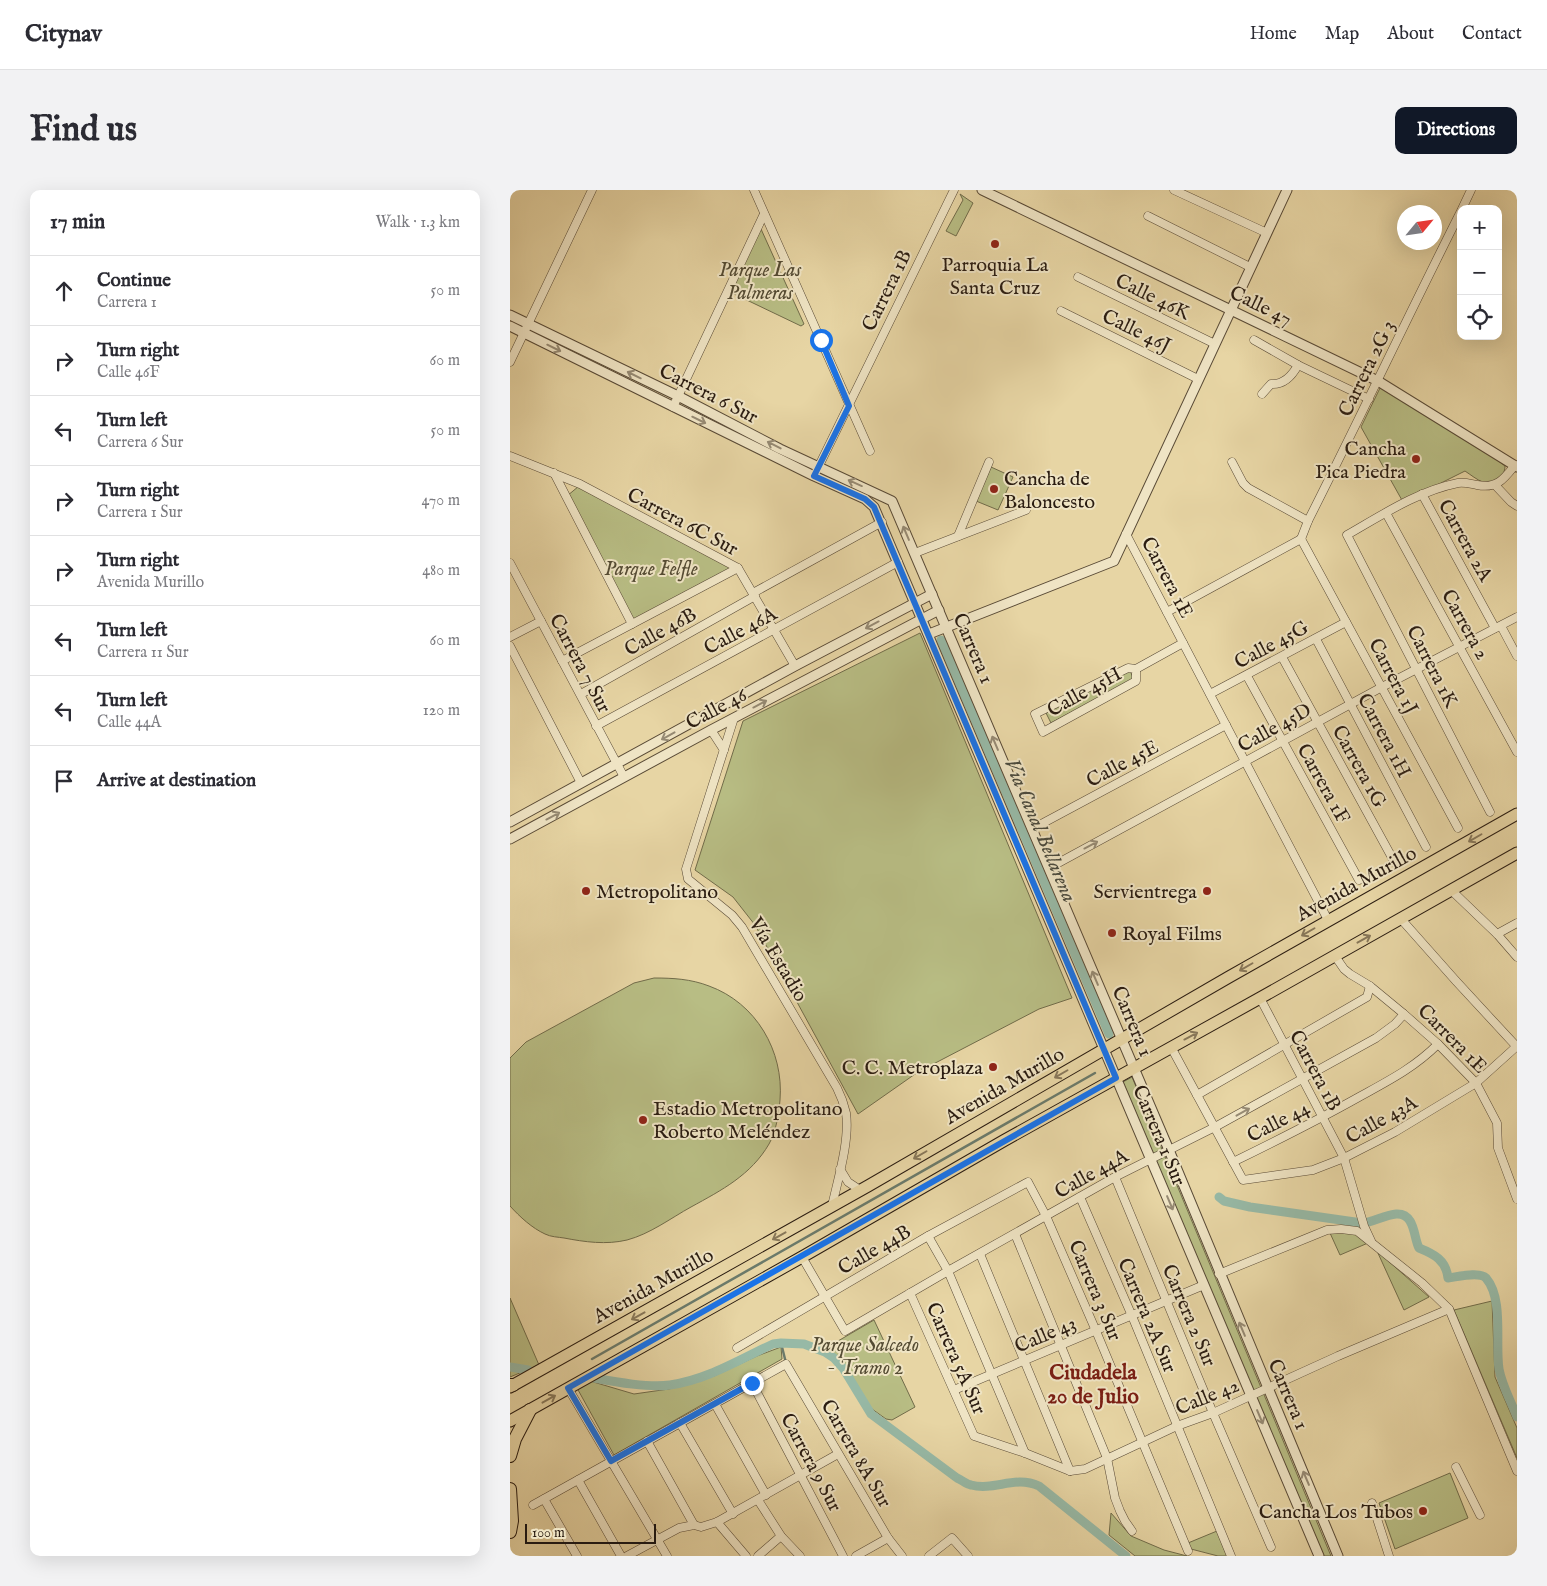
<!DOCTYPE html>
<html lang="en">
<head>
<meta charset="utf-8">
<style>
	body { margin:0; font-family:"IM FELL English",serif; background:#f2f2f3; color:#2b2b33 }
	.controls { position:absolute; right:15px; top:15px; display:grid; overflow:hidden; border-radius:10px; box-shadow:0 5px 20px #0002 }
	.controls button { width:45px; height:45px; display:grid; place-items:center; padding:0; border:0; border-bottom:1px solid #e1e1e2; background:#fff; color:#2b2b33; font:25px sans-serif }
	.compass { position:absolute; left:887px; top:15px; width:45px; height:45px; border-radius:50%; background:#fff; box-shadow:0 5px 20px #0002; rotate:61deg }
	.scale { position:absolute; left:15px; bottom:12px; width:131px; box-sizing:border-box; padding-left:5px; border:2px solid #2a1c11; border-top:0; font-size:14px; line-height:18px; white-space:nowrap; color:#2a1c11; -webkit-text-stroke:4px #efe4c4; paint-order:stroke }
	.stop { position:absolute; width:15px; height:15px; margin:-11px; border:4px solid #1a73e8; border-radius:50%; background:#fff }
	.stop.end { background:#1a73e8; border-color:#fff; box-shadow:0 1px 5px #0008 }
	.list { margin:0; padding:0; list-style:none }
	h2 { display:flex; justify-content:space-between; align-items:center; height:65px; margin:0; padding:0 20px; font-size:21px }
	h2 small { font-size:16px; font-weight:400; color:#7c7c81 }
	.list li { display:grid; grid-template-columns:32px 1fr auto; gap:15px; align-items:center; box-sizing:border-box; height:70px; padding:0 20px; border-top:1px solid #e1e1e2 }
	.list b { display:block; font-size:19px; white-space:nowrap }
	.list p { margin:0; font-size:16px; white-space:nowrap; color:#7c7c81 }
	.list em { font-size:16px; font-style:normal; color:#7c7c81 }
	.icon { flex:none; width:28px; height:28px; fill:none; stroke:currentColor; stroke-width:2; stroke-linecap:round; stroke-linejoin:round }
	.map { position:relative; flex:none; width:1007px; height:1366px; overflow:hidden; border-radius:10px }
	header { display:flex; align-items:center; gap:30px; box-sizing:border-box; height:70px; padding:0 25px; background:#fff; border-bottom:1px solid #e1e1e2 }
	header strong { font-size:24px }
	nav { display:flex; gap:28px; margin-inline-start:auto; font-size:18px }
	.intro { display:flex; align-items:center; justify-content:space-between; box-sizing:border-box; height:120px; padding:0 30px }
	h1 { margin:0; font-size:35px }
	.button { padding:12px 22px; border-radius:10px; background:#111827; color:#fff; font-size:18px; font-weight:700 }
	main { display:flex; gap:30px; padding:0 30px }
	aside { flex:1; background:#fff; border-radius:10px; box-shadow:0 5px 20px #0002 }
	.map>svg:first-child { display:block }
</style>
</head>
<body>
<header>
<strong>Citynav</strong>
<nav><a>Home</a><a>Map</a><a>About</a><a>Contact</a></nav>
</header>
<div class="intro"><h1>Find us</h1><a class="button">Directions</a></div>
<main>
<aside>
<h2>17 min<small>Walk · 1.3 km</small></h2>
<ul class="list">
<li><svg class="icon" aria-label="ahead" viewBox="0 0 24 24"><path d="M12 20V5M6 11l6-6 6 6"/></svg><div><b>Continue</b><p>Carrera 1</p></div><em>50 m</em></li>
<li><svg class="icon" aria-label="right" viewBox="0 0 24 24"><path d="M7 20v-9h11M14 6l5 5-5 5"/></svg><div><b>Turn right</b><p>Calle 46F</p></div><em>60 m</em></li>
<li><svg class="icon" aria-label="left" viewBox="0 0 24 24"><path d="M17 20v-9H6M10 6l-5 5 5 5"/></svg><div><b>Turn left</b><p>Carrera 6 Sur</p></div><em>50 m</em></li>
<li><svg class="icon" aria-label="right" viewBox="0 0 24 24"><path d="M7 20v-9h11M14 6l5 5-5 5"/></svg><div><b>Turn right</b><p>Carrera 1 Sur</p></div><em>470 m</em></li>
<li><svg class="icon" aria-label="right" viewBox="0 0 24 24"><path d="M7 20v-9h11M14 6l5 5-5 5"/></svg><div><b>Turn right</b><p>Avenida Murillo</p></div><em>480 m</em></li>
<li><svg class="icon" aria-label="left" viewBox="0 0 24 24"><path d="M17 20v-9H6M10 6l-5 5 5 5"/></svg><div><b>Turn left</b><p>Carrera 11 Sur</p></div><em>60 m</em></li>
<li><svg class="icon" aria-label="left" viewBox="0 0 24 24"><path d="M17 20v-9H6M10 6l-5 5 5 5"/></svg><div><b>Turn left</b><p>Calle 44A</p></div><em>120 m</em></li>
<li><svg class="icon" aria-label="arrive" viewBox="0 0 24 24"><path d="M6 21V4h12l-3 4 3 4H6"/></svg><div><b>Arrive at destination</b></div></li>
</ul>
</aside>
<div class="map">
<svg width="1007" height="1366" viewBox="0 0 1007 1366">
	<rect width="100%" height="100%" fill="#e7d5a4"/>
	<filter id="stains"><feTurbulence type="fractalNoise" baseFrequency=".004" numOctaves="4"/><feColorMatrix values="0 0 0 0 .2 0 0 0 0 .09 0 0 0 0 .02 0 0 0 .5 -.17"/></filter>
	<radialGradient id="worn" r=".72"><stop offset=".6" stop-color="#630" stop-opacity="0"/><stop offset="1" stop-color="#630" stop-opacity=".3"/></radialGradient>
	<g fill="#b8bd84" stroke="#716c4a">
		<path d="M450 4 463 13 446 46 436 41 453 10Z"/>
		<path d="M251 39 294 134 291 136 220 102Z"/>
		<path d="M871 196 982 266 995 276C995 287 984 296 973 292 967 290 961 285 955 281L893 312 851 237Z"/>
		<path d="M481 277 503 287 488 320 466 311Z"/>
		<path d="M69 296 226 378 124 432 57 306Z"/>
		<path d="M410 443 562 808 529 819 408 882 348 924 245 735 223 707 185 680 233 531Z"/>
		<path d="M620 481 624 489 541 533 536 523Z"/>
		<path d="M144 788C163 788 181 789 199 796 246 813 274 861 270 910 269 923 266 942 259 954 241 985 212 1000 181 1017 161 1028 140 1044 117 1050 96 1055 75 1052 54 1048 48 1047 41 1047 35 1044 22 1038 10 1027 0 1016V868L16 852 124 793Z"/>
		<path d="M622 887 821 1366H813L613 892Z"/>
		<path d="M820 1043H846L858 1053 830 1065Z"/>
		<path d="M867 1061 919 1107 894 1120Z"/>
		<path d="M0 1108 29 1175 0 1187Z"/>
		<path d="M982 1111 985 1187 1007 1238V1268L944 1120Z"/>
		<path d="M364 1130 405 1217 382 1230 376 1229 362 1219 333 1175 316 1158Z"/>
		<path d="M271 1157 272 1169 104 1265 67 1198 80 1191 124 1204 159 1199 204 1186 247 1166Z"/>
		<path d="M940 1283 958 1328 885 1359 869 1313Z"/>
		<path d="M601 1323 621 1346 654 1360 677 1366H625L599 1345Z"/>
		<path d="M707 1341 717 1366H708L681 1359 678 1353Z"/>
	</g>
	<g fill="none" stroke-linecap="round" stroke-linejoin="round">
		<g stroke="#6b7a6a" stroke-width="2.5">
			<path d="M271 1153 276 1173"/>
			<path d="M82 1169 585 883"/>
		</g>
		<g stroke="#97b9a6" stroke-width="9">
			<path d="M431 450 599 844"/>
			<path d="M709 1007 714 1011 740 1017 852 1033C866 1033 890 1014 900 1031 905 1039 905 1050 909 1058 924 1064 936 1070 938 1088 947 1087 969 1081 976 1088 994 1109 985 1153 989 1179 992 1196 1001 1211 1007 1227"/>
			<path d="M0 1177 18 1180"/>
			<path d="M84 1188C106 1192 139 1198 160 1195 197 1190 230 1169 263 1154L271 1153 294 1154 315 1162 324 1168 333 1178 361 1224 447 1288C452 1290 456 1294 461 1295 485 1301 505 1285 529 1296L616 1366"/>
		</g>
		<defs>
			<g id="minor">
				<path d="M244 0 360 261"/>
				<path d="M664 0 757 43"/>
				<path d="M952 19 961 0"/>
				<path d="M638 26 740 77"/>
				<path d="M568 87 705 154"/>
				<path d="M551 121 688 189"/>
				<path d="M744 150 788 175 859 209"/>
				<path d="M0 172 82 0"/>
				<path d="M752 204 761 194C774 195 782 186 788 175"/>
				<path d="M163 217 254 24"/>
				<path d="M0 266 70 294 228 378 285 476"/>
				<path d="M722 272 733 293 738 298 798 331"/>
				<path d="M44 283 122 434"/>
				<path d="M304 286 444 0"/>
				<path d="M985 295 1001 312 1007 316"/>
				<path d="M912 304 985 438"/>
				<path d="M876 323 1007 562"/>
				<path d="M616 344 818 730"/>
				<path d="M448 346 479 272"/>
				<path d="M791 349 798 331C850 228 899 124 951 21"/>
				<path d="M791 349 948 638"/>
				<path d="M405 363 516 320"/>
				<path d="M0 373 114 587"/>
				<path d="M243 403 372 332"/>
				<path d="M657 422 791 349"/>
				<path d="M991 436 1007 466"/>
				<path d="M0 447 31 431"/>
				<path d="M806 449 916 657"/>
				<path d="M0 456 71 593"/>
				<path d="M772 467 885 673"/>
				<path d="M52 471 228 378"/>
				<path d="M618 478 626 479V491L533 542 525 524Z"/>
				<path d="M626 479 673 453"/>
				<path d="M737 486 849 690"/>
				<path d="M71 504 245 406"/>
				<path d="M700 504 836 432"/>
				<path d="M224 528 176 679 178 689 222 725 232 737 327 898C331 906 334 914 336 923 340 950 328 989 322 1016"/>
				<path d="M86 536 388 372"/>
				<path d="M201 540 214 560"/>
				<path d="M980 622 837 345C872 325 908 301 948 293 955 292 961 294 967 295 987 299 994 289 1005 275"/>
				<path d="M522 639 716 535"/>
				<path d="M539 678 872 497 1007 427"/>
				<path d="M941 700 987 744 1007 767"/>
				<path d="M891 729 946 791 1007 857"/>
				<path d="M987 744 1007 733"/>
				<path d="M825 766 834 779 840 784 860 796 894 824 928 854 966 893 987 933 988 958 1007 1009"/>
				<path d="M750 808 834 968 854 1036 861 1051"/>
				<path d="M661 857 733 990 803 980 834 968 885 942 966 893 1007 856"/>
				<path d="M687 905 857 807 860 796"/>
				<path d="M723 972C766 951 808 930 849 907 878 891 904 878 928 854"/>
				<path d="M330 979 338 992 350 1000"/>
				<path d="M605 987 703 1223 761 1357"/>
				<path d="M570 1007 622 1126 721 1366"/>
				<path d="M505 1044 597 1268 605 1308 610 1321 615 1331 622 1341"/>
				<path d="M418 1046 438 1081 515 1263"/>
				<path d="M470 1064 560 1281"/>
				<path d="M292 1067 335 1141 438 1081 605 987 705 937 866 848 885 834 894 824"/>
				<path d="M709 1084 817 1040 831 1039 847 1041 912 1093 939 1119 1007 1281"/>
				<path d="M400 1103 464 1246 515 1263 560 1281 575 1279 667 1236 703 1223 828 1166 939 1119"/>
				<path d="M227 1158 418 1046 518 992 536 1026 586 1141 678 1361"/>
				<path d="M242 1193 333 1366"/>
				<path d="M58 1198 157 1366"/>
				<path d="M444 1200 694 1095"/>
				<path d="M205 1214 256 1305"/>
				<path d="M170 1233 223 1324"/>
				<path d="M137 1251 184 1335"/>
				<path d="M946 1277 970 1325"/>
				<path d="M68 1290 111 1366"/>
				<path d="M34 1309 67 1366"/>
				<path d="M248 1310 271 1346 290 1366"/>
				<path d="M862 1313 879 1366"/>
				<path d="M23 1315 276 1174 378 1348 392 1366"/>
				<path d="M207 1332 236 1366"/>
				<path d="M117 1366 169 1338 184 1335 191 1337 207 1332 328 1264"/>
				<path d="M248 1366 271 1346"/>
				<path d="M346 1366 378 1348"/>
				<path d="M419 1366 442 1348 458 1366"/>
			</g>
			<g id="tertiary">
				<path d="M472 0 868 191 1007 277"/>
				<path d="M0 125 168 206 270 259 382 311 659 960 828 1366"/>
				<path d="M0 136 304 286 355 309 364 317 809 1366"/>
				<path d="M419 444 604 371 777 0"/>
				<path d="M0 632 285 476 422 404"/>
				<path d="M0 649 201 540 429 420"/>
			</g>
			<g id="primary">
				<path d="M0 1197 358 996 719 787 1007 624"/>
				<path d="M0 1231 292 1067 495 950 750 808 1007 663"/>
			</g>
			<g id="trunk">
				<path d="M0 1195H3"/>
				<path d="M0 1266 5 1249 20 1220"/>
				<path d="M0 1299 2 1331 0 1342"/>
			</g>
		</defs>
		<use href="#minor" stroke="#594a36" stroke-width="9"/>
		<use href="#tertiary" stroke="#594a36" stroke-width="11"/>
		<use href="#primary" stroke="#2a1c11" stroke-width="13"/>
		<use href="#trunk" stroke="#2a1c11" stroke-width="14"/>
		<use href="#minor" stroke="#efe4c4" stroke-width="8"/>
		<use href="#tertiary" stroke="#efe4c4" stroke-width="9"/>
		<use href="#primary" stroke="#e7d5a4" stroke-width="11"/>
		<use href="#trunk" stroke="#e7d5a4" stroke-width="12"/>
	</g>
	<defs><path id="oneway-shaft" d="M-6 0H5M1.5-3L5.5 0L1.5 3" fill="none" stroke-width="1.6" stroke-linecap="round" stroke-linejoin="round" transform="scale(1.25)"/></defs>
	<g stroke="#968a73">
		<use href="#oneway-shaft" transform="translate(44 158) rotate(26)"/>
		<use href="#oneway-shaft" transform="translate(124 185) rotate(-154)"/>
		<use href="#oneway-shaft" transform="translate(189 230) rotate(26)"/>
		<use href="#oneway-shaft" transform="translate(264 255) rotate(-153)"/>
		<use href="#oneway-shaft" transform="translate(345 293) rotate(-156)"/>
		<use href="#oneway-shaft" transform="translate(396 343) rotate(-113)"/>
		<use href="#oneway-shaft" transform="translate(362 435) rotate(152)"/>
		<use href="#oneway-shaft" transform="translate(250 514) rotate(-28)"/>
		<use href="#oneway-shaft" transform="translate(158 546) rotate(151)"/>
		<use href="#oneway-shaft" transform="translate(485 553) rotate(-113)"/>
		<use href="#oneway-shaft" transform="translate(43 626) rotate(-28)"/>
		<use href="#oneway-shaft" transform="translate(581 655) rotate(-28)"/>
		<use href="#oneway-shaft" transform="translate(585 788) rotate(-113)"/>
		<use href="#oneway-shaft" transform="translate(733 922) rotate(-29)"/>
		<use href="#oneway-shaft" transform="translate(660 1013) rotate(67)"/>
		<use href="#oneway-shaft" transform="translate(732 1139) rotate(-113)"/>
		<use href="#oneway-shaft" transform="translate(750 1227) rotate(67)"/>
		<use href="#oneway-shaft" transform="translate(796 1288) rotate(-113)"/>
	</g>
	<g stroke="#88785a">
		<use href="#oneway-shaft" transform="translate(965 648) rotate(150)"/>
		<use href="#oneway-shaft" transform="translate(798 742) rotate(150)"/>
		<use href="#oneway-shaft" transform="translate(854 749) rotate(-29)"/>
		<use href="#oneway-shaft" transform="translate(736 777) rotate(150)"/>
		<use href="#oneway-shaft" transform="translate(681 846) rotate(-28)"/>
		<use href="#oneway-shaft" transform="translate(551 884) rotate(150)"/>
		<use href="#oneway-shaft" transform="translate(410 965) rotate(150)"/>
		<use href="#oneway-shaft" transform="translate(269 1046) rotate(151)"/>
		<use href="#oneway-shaft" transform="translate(128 1126) rotate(151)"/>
		<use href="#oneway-shaft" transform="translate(39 1209) rotate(-29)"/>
	</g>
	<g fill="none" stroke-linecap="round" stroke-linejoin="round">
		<path stroke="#1a73e8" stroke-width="6" d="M242 1193 101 1271 58 1198 606 888 364 317 355 309 304 286 339 216 311 150"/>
	</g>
	<g fill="#8f2418" stroke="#efe4c4" stroke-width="2">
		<circle cx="485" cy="54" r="5"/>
		<circle cx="906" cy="269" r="5"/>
		<circle cx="484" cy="299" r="5"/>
		<circle cx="76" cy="701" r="5"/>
		<circle cx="697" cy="701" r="5"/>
		<circle cx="602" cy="743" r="5"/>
		<circle cx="483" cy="877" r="5"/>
		<circle cx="133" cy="930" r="5"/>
		<circle cx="913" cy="1321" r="5"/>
	</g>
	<g text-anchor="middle" stroke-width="4" stroke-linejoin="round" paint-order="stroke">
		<g font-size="20" fill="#2a1c11" stroke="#efe4c4" text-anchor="end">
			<text x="485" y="81" text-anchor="middle">Parroquia La<tspan x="485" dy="23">Santa Cruz</tspan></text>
			<text x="896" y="265">Cancha<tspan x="896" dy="23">Pica Piedra</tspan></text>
			<text x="494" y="295" text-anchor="start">Cancha de<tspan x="494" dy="23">Baloncesto</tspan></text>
			<text x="86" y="708" text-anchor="start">Metropolitano</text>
			<text x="687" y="708">Servientrega</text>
			<text x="612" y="750" text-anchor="start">Royal Films</text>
			<text x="473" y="884">C. C. Metroplaza</text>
			<text x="143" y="925" text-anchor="start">Estadio Metropolitano<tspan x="143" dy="23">Roberto Meléndez</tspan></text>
			<text x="903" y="1328">Cancha Los Tubos</text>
		</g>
		<g font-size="20" font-style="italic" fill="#554c34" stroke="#efe4c4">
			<text x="250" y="86">Parque Las<tspan x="250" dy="23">Palmeras</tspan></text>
			<text x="141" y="385">Parque Felfle</text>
			<text x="355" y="1161">Parque Salcedo<tspan x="355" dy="23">- Tramo 2</tspan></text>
		</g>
		<g font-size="20" fill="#2a1c11" stroke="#efe4c4">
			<text transform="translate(376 100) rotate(-64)" y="7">Carrera 1B</text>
			<text transform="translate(643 106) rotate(26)" y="7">Calle 46K</text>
			<text transform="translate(751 115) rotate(26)" y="7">Calle 47</text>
			<text transform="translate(627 140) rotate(26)" y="7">Calle 46J</text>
			<text transform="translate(856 178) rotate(-64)" y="7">Carrera 2G 3</text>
			<text transform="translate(199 203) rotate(27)" y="7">Carrera 6 Sur</text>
			<text transform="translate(173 331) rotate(28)" y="7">Carrera 6C Sur</text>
			<text transform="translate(956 350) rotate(61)" y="7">Carrera 2A</text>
			<text transform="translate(658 387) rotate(62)" y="7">Carrera 1E</text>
			<text transform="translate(956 434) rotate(61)" y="7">Carrera 2</text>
			<text transform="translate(230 440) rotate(-28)" y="7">Calle 46A</text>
			<text transform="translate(150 441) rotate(-29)" y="7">Calle 46B</text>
			<text transform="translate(761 454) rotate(-28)" y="7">Calle 45G</text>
			<text transform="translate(464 458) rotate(67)" y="7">Carrera 1</text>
			<text transform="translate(71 473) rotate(62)" y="7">Carrera 7 Sur</text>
			<text transform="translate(923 476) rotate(63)" y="7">Carrera 1K</text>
			<text transform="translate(884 486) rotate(62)" y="7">Carrera 1J</text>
			<text transform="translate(574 501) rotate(-29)" y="7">Calle 45H</text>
			<text transform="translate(206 518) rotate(-28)" y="7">Calle 46</text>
			<text transform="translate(764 537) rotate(-29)" y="7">Calle 45D</text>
			<text transform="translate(875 545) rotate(62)" y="7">Carrera 1H</text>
			<text transform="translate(612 573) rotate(-28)" y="7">Calle 45E</text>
			<text transform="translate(850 576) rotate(61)" y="7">Carrera 1G</text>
			<text transform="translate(814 593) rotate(61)" y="7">Carrera 1F</text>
			<text transform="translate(846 693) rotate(-29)" y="7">Avenida Murillo</text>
			<text transform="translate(269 769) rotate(59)" y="7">Vía Estadio</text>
			<text transform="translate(623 831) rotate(67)" y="7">Carrera 1</text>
			<text transform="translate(943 848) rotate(45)" y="7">Carrera 1E</text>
			<text transform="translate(806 880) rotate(62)" y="7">Carrera 1B</text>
			<text transform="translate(494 895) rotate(-30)" y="7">Avenida Murillo</text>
			<text transform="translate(871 929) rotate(-29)" y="7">Calle 43A</text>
			<text transform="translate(768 931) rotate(-27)" y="7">Calle 44</text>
			<text transform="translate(650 945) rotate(67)" y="7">Carrera 1 Sur</text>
			<text transform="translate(581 983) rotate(-29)" y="7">Calle 44A</text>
			<text transform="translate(364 1059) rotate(-30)" y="7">Calle 44B</text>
			<text transform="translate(143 1095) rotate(-29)" y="7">Avenida Murillo</text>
			<text transform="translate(586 1100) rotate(67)" y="7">Carrera 3 Sur</text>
			<text transform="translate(638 1125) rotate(67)" y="7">Carrera 2A Sur</text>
			<text transform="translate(680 1125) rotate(67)" y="7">Carrera 2 Sur</text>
			<text transform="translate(535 1144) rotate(-23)" y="7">Calle 43</text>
			<text transform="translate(447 1168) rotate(66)" y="7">Carrera 5A Sur</text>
			<text transform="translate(779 1204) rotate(67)" y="7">Carrera 1</text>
			<text transform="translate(697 1206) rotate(-22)" y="7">Calle 42</text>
			<text transform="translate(347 1263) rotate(60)" y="7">Carrera 8A Sur</text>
			<text transform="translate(302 1272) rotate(62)" y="7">Carrera 9 Sur</text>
		</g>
		<g font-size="21" font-style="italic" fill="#4b4b3e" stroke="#efe4c4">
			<text transform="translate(531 640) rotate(67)" y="7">Via Canal Bellarena</text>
		</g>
		<g font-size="21" font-weight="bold" fill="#7a1f14" stroke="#efe4c4">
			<text x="583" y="1189">Ciudadela<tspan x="583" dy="24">20 de Julio</tspan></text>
		</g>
	</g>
	<rect width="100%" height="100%" filter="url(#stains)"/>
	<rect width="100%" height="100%" fill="url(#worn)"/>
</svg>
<div class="controls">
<button>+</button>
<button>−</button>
<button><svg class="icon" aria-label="locate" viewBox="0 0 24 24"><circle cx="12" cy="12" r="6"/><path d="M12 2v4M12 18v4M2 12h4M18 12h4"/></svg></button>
</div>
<svg class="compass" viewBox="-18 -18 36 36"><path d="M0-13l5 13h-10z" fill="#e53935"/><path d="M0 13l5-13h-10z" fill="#7c7c81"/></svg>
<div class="scale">100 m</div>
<div class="stop" style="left:311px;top:150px"></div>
<div class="stop end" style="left:242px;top:1193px"></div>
</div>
</main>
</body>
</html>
